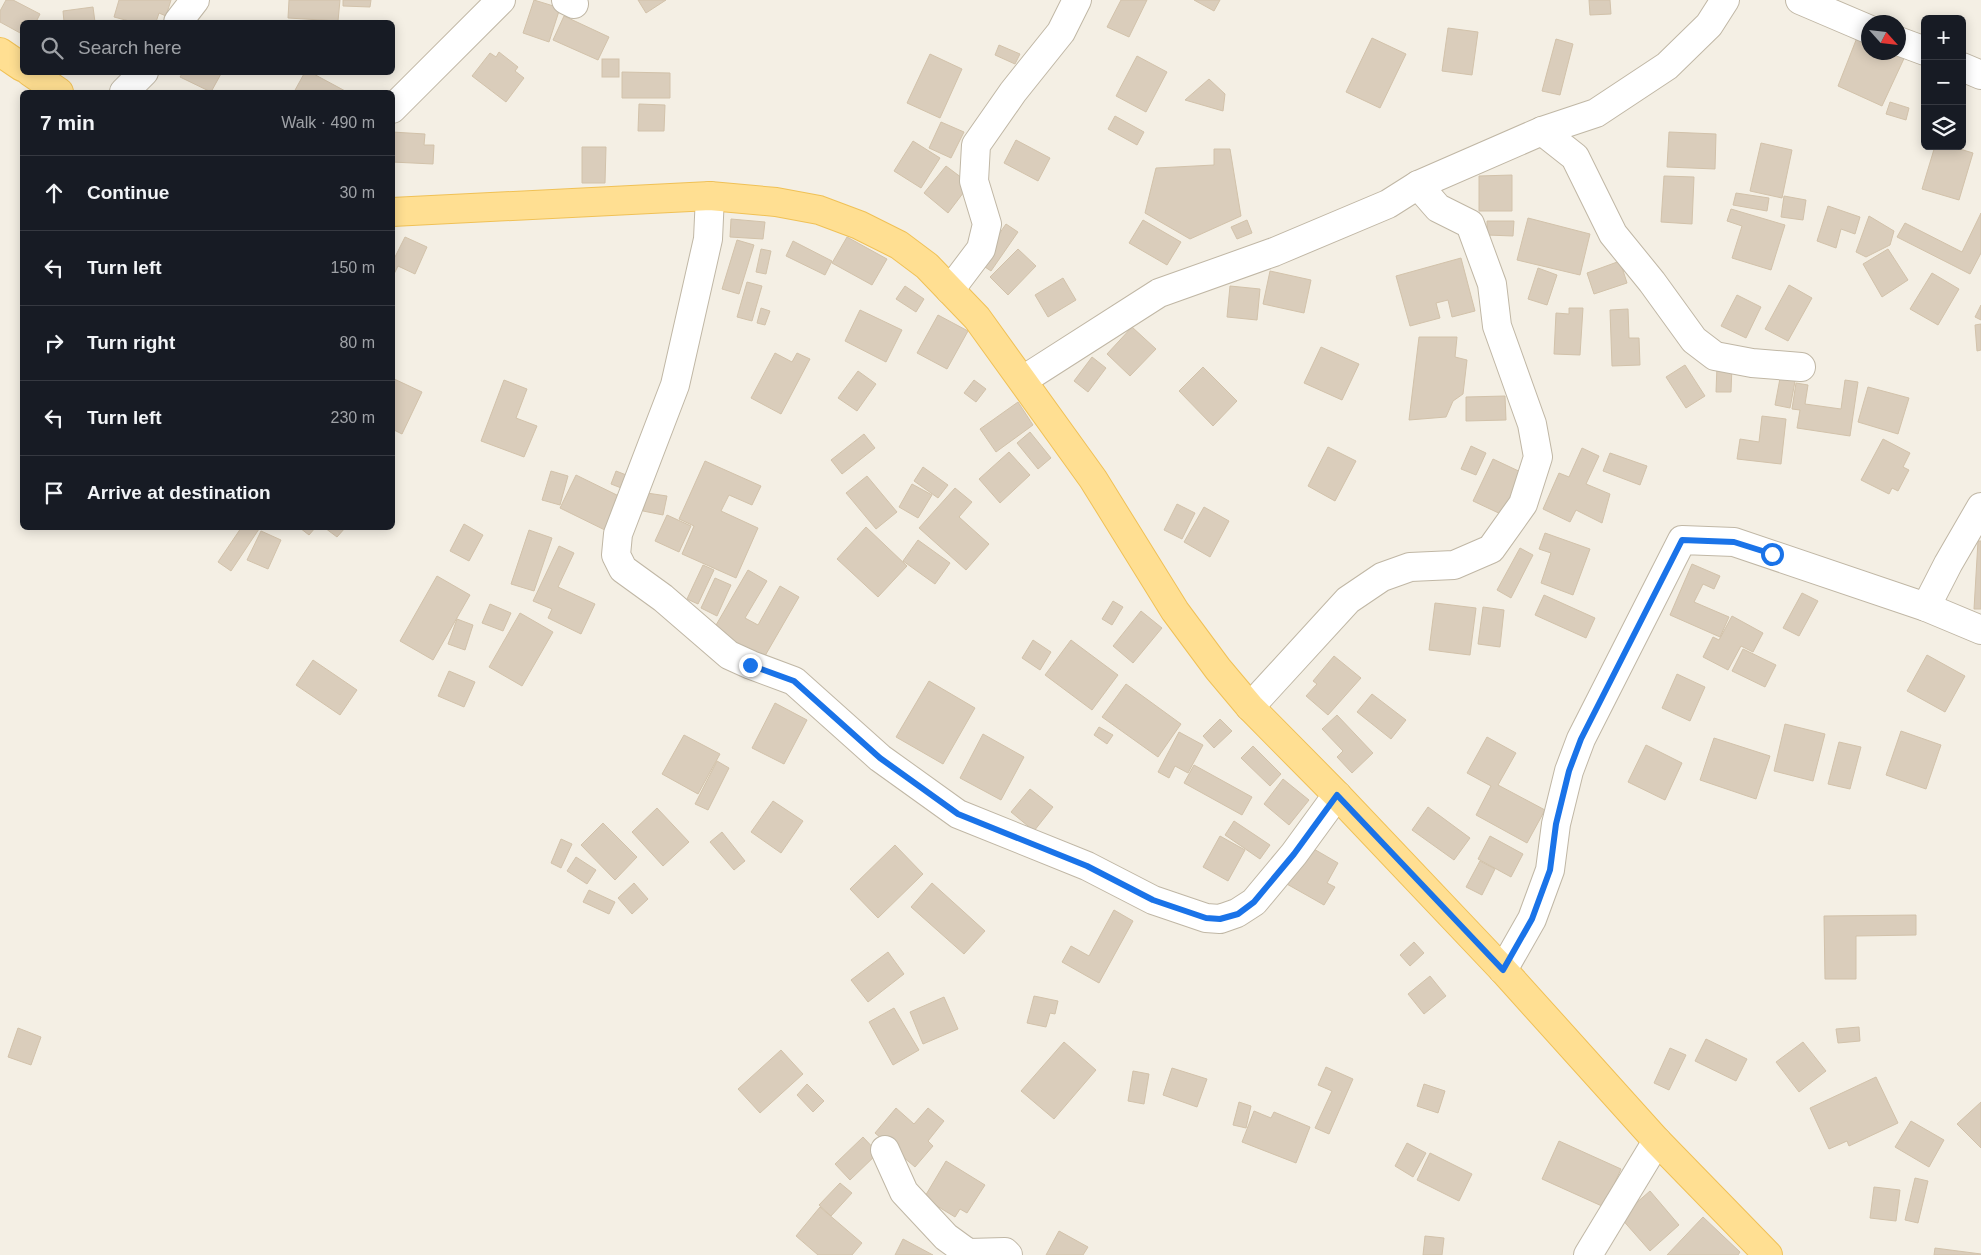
<!DOCTYPE html>
<html lang="en">
<head>
<meta charset="utf-8">
<style>
	body { margin:0; font-family:Arial,sans-serif; background:#242831; color:#f1f3f6 }
	.controls { position:absolute; right:15px; top:15px; display:grid; overflow:hidden; border-radius:8px; box-shadow:0 2px 12px #0003 }
	.controls button { width:45px; height:45px; display:grid; place-items:center; padding:0; border:0; border-bottom:1px solid #363941; background:#171b24; color:#f1f3f6; font:25px sans-serif }
	.compass { position:absolute; left:1861px; top:15px; width:45px; height:45px; border-radius:50%; background:#171b24; box-shadow:0 2px 12px #0003; rotate:117deg }
	.stop { position:absolute; width:15px; height:15px; margin:-11px; border:4px solid #1a73e8; border-radius:50%; background:#fff }
	.stop.end { background:#1a73e8; border-color:#fff; box-shadow:0 1px 5px #0008 }
	.list { margin:0; padding:0; list-style:none }
	h2 { display:flex; justify-content:space-between; align-items:center; height:65px; margin:0; padding:0 20px; font-size:21px }
	h2 small { font-size:16px; font-weight:400; color:#9ea1a6 }
	.list li { display:grid; grid-template-columns:32px 1fr auto; gap:15px; align-items:center; box-sizing:border-box; height:75px; padding:0 20px; border-top:1px solid #363941 }
	.list b { display:block; font-size:19px; white-space:nowrap }
	.list em { font-size:16px; font-style:normal; color:#9ea1a6 }
	.icon { flex:none; width:28px; height:28px; fill:none; stroke:currentColor; stroke-width:2; stroke-linecap:round; stroke-linejoin:round }
	.map { position:relative; flex:none; width:1981px; height:1255px; overflow:hidden }
	.search { position:absolute; background:#171b24; box-shadow:0 2px 12px #0003; left:20px; top:20px; width:375px; height:55px; display:flex; align-items:center; gap:12px; box-sizing:border-box; padding:0 18px; border-radius:8px; color:#9ea1a6; font-size:19px }
	.panel { position:absolute; background:#171b24; box-shadow:0 2px 12px #0003; left:20px; top:90px; width:375px; height:440px; border-radius:8px }
	.map>svg:first-child { display:block }
</style>
</head>
<body>
<div class="map">
<svg width="1981" height="1255" viewBox="0 0 1981 1255">
	<rect width="100%" height="100%" fill="#f4efe4"/>
	<g fill="#dacdbb" stroke="#d2c2aa">
		<path d="M6 0H13L40 14 36 22H22V34L0 22V11Z"/>
		<path d="M119 0H171L166 16 159 13 156 22H133L114 17Z"/>
		<path d="M289 0H340L338 21 288 18Z"/>
		<path d="M343 0H371L370 7 343 6Z"/>
		<path d="M534 0 560 8 549 42 523 33Z"/>
		<path d="M638 0H666L646 13Z"/>
		<path d="M1121 0H1147L1129 37 1107 27Z"/>
		<path d="M1194 0H1220L1214 11Z"/>
		<path d="M1589 0H1610L1611 14 1590 15Z"/>
		<path d="M93 7 95 22H64L63 11Z"/>
		<path d="M564 16 609 37 598 60 553 40Z"/>
		<path d="M1448 28 1478 32 1472 75 1442 71Z"/>
		<path d="M1860 30 1868 34V52H1907L1882 106 1838 86Z"/>
		<path d="M1372 38 1406 54 1380 108 1346 92Z"/>
		<path d="M1556 39 1573 44 1560 95 1542 91Z"/>
		<path d="M999 45 1020 54 1015 64 995 55Z"/>
		<path d="M499 52 518 67 515 71 524 78 506 102 472 76 490 53 496 57Z"/>
		<path d="M930 54 962 69 940 118 907 103Z"/>
		<path d="M1137 56 1167 72 1146 112 1116 96Z"/>
		<rect x="602" y="59" width="17" height="18"/>
		<path d="M183 72H222L211 92 180 77Z"/>
		<path d="M305 72H310L347 92H294Z"/>
		<path d="M622 72 670 73V98H622Z"/>
		<path d="M1209 79 1225 94 1223 111 1185 100Z"/>
		<path d="M1890 102 1909 108 1906 120 1886 114Z"/>
		<path d="M639 104 665 105 664 131H638Z"/>
		<path d="M1115 116 1144 132 1137 145 1108 129Z"/>
		<path d="M941 122 964 132 951 158 929 148Z"/>
		<path d="M392 132 425 134 424 145H434L433 164 392 162Z"/>
		<path d="M1669 132 1716 134 1715 169 1667 167Z"/>
		<path d="M1016 140 1050 158 1038 181 1004 163Z"/>
		<path d="M913 141 940 158 921 188 894 171Z"/>
		<path d="M1761 143 1792 150 1782 198 1750 191Z"/>
		<path d="M1935 146H1950L1973 153 1959 200 1922 189Z"/>
		<path d="M582 147H606L605 183H582Z"/>
		<path d="M1214 149H1230L1241 216 1190 239 1145 213 1156 168 1214 165Z"/>
		<path d="M946 166 970 184 948 213 924 193Z"/>
		<path d="M1512 175V211H1479V176Z"/>
		<path d="M1664 176 1694 177 1692 224 1661 222Z"/>
		<path d="M1736 193 1769 198 1767 211 1733 205Z"/>
		<path d="M1784 196 1806 200 1803 220 1781 217Z"/>
		<path d="M1828 206 1860 217 1855 234 1841 229 1836 248 1817 241Z"/>
		<path d="M1731 209 1785 225 1771 270 1732 258 1742 226 1727 221Z"/>
		<path d="M1981 213V253L1970 274 1897 237 1905 223 1962 252Z"/>
		<path d="M1869 216 1894 231 1890 245 1866 257 1856 252Z"/>
		<path d="M1528 218 1590 234 1580 275 1517 260Z"/>
		<path d="M731 219 765 222 763 239 730 237Z"/>
		<path d="M1143 220 1181 242 1167 265 1129 243Z"/>
		<path d="M1247 220 1252 233 1237 239 1231 227Z"/>
		<path d="M1487 221H1514L1513 236 1487 235Z"/>
		<path d="M1006 224 1018 232 991 271 979 263Z"/>
		<path d="M405 237 427 247 415 274 398 266 392 278V256L395 257Z"/>
		<path d="M847 237 887 259 872 285 832 263Z"/>
		<path d="M737 240 754 245 739 294 722 289Z"/>
		<path d="M793 241 832 261 825 275 786 256Z"/>
		<path d="M761 249 771 251 766 274 756 272Z"/>
		<path d="M1018 249 1036 266 1008 295 990 277Z"/>
		<path d="M1888 249 1908 280 1882 297 1863 264Z"/>
		<path d="M1461 258 1475 311 1452 317 1448 300 1436 303 1440 318 1410 326 1396 276Z"/>
		<path d="M1620 261 1627 283 1594 294 1587 273Z"/>
		<path d="M1538 268 1557 275 1547 305 1528 299Z"/>
		<path d="M1270 271 1311 280 1304 313 1263 304Z"/>
		<path d="M1932 273 1959 289 1938 325 1910 309Z"/>
		<path d="M1063 278 1076 300 1048 317 1035 295Z"/>
		<path d="M747 282 762 286 752 321 737 317Z"/>
		<path d="M1789 285 1812 298 1788 341 1765 329Z"/>
		<path d="M905 286 924 299 916 312 896 299Z"/>
		<path d="M1230 286 1260 289 1257 320 1227 317Z"/>
		<path d="M1737 295 1761 307 1746 338 1721 326Z"/>
		<path d="M1981 305V320L1975 317Z"/>
		<path d="M761 308 770 311 765 325 757 323Z"/>
		<path d="M1569 308H1583L1580 355 1554 354 1556 313 1569 314Z"/>
		<path d="M1628 309 1629 338H1639L1640 365 1612 366 1610 310Z"/>
		<path d="M860 310 902 330 886 362 845 341Z"/>
		<path d="M938 315 968 331 947 369 917 353Z"/>
		<path d="M1981 324V350L1977 351 1975 325Z"/>
		<path d="M1132 327 1156 349 1130 376 1107 354Z"/>
		<path d="M1419 337H1457L1455 357 1467 360 1463 394 1453 401 1446 417 1409 420Z"/>
		<path d="M1321 347 1359 364 1342 400 1304 383Z"/>
		<path d="M775 353 792 362 797 353 810 359 781 414 751 398Z"/>
		<path d="M1092 357 1106 368 1088 392 1074 381Z"/>
		<path d="M1685 365 1705 396 1686 408 1666 377Z"/>
		<path d="M1717 366H1732L1731 392H1716Z"/>
		<path d="M1203 367 1237 401 1213 426 1179 391Z"/>
		<path d="M858 371 876 384 857 411 838 398Z"/>
		<path d="M1781 373 1796 376 1790 408 1775 405Z"/>
		<path d="M392 378 422 392 402 434 392 429Z"/>
		<path d="M504 380 527 389 516 418 537 426 524 457 481 441Z"/>
		<path d="M974 380 986 389 976 402 964 393Z"/>
		<path d="M1845 380 1858 382 1850 436 1797 428 1800 410 1792 409 1796 383 1808 385 1805 404 1841 409Z"/>
		<path d="M1868 387 1909 398 1898 434 1858 422Z"/>
		<path d="M1505 396 1506 420 1466 421V397Z"/>
		<path d="M1018 402 1033 425 996 452 980 429Z"/>
		<path d="M1762 416 1786 419 1781 464 1737 459 1740 439 1759 442Z"/>
		<path d="M1030 432 1051 458 1038 469 1017 443Z"/>
		<path d="M864 434 875 448 842 474 831 460Z"/>
		<path d="M1883 439 1910 453 1903 467 1909 470 1898 491 1892 488 1889 494 1861 480Z"/>
		<path d="M1471 446 1486 453 1476 475 1461 469Z"/>
		<path d="M1328 447 1356 461 1335 501 1308 486Z"/>
		<path d="M1582 448 1599 456 1586 484 1610 494 1602 523 1576 510 1570 522 1543 509 1559 473 1569 477Z"/>
		<path d="M1009 452 1030 475 1000 503 979 479Z"/>
		<path d="M1610 453 1647 466 1640 485 1603 471Z"/>
		<path d="M1493 459 1525 474 1505 516 1473 501Z"/>
		<path d="M705 461 761 486 752 505 729 495 721 511 758 528 736 578 682 554 694 526 679 519Z"/>
		<path d="M923 467 948 485 938 498 914 481Z"/>
		<path d="M551 471 568 476 560 505 542 500Z"/>
		<path d="M616 471 634 478 629 491 611 484Z"/>
		<path d="M576 475 629 501 613 534 560 508Z"/>
		<path d="M867 476 897 512 876 529 846 493Z"/>
		<path d="M912 484 932 495 918 518 899 507Z"/>
		<path d="M955 488 972 502 959 517 989 544 966 570 919 528Z"/>
		<path d="M647 493 667 496 663 515 643 511Z"/>
		<path d="M1177 504 1195 513 1182 539 1164 530Z"/>
		<path d="M1204 507 1229 521 1210 557 1184 542Z"/>
		<path d="M667 515 691 526 679 552 655 541Z"/>
		<path d="M464 524 483 535 469 561 450 551Z"/>
		<path d="M866 527 907 566 878 597 837 559Z"/>
		<path d="M241 528 259 529 231 571 218 562Z"/>
		<path d="M300 528H315L309 535Z"/>
		<path d="M325 528H345L337 537Z"/>
		<path d="M529 530 552 538 534 591 511 584Z"/>
		<path d="M261 531 281 540 268 569 247 560Z"/>
		<path d="M1545 533 1590 549 1573 595 1541 583 1551 553 1539 549Z"/>
		<path d="M918 540 950 563 935 584 903 561Z"/>
		<path d="M1978 541H1981V609H1974Z"/>
		<path d="M559 546 574 553 558 587 595 604 581 634 548 618 552 609 533 601Z"/>
		<path d="M1520 548 1533 555 1511 598 1497 590Z"/>
		<path d="M1692 564 1720 576 1714 589 1703 584 1694 602 1729 617 1720 637 1670 615Z"/>
		<path d="M703 565 714 570 698 604 687 599Z"/>
		<path d="M748 570 767 581 745 618 758 625 780 586 799 597 762 661 712 632Z"/>
		<path d="M437 576 470 595 433 660 400 641Z"/>
		<path d="M715 578 731 585 717 616 701 608Z"/>
		<path d="M1802 593 1818 601 1799 636 1783 628Z"/>
		<path d="M1544 595 1595 618 1586 638 1535 615Z"/>
		<path d="M1113 601 1123 607 1112 625 1102 619Z"/>
		<path d="M1435 603 1476 608 1470 655 1429 650Z"/>
		<path d="M490 604 511 613 503 631 482 623Z"/>
		<path d="M1483 607 1504 610 1500 647 1478 644Z"/>
		<path d="M1141 611 1162 628 1133 663 1113 646Z"/>
		<path d="M520 613 553 632 522 686 489 667Z"/>
		<path d="M1732 616 1763 633 1753 652 1741 646 1728 670 1703 657 1713 637 1719 640Z"/>
		<path d="M457 619 473 625 465 650 448 644Z"/>
		<path d="M1033 640 1051 652 1040 670 1022 658Z"/>
		<path d="M1071 640 1118 675 1092 710 1045 675Z"/>
		<path d="M1743 649 1776 665 1765 687 1732 671Z"/>
		<path d="M1927 655 1965 676 1945 712 1907 691Z"/>
		<path d="M1334 656 1361 678 1328 715 1306 696 1317 684 1313 681Z"/>
		<path d="M313 660 357 690 340 715 296 685Z"/>
		<path d="M449 671 475 682 464 707 438 696Z"/>
		<path d="M1677 674 1705 687 1690 721 1662 708Z"/>
		<path d="M929 681 975 708 943 764 896 737Z"/>
		<path d="M1126 684 1181 724 1158 757 1102 717Z"/>
		<path d="M1372 694 1406 720 1391 739 1357 712Z"/>
		<path d="M775 703 807 720 784 764 752 748Z"/>
		<path d="M1337 715 1373 753 1352 773 1337 757 1343 751 1322 729Z"/>
		<path d="M1220 719 1232 731 1214 748 1203 736Z"/>
		<path d="M1785 724 1825 734 1813 781 1774 771Z"/>
		<path d="M1099 727 1113 735 1107 744 1094 735Z"/>
		<path d="M1901 731 1941 745 1926 789 1886 775Z"/>
		<path d="M1179 732 1203 745 1188 773 1175 766 1169 778 1158 772Z"/>
		<path d="M983 734 1024 757 1001 800 960 778Z"/>
		<path d="M684 735 720 754 698 794 662 774Z"/>
		<path d="M1487 737 1516 753 1498 785 1545 810 1527 843 1476 815 1491 786 1467 773Z"/>
		<path d="M1714 738 1770 756 1756 799 1700 780Z"/>
		<path d="M1839 742 1861 747 1850 789 1828 784Z"/>
		<path d="M1646 745 1682 763 1665 800 1628 782Z"/>
		<path d="M1253 746 1281 774 1270 786 1241 758Z"/>
		<path d="M717 761 729 768 708 810 695 804Z"/>
		<path d="M1194 765 1252 797 1242 815 1184 783Z"/>
		<path d="M1283 779 1309 800 1289 825 1264 804Z"/>
		<path d="M1030 789 1053 807 1034 831 1011 812Z"/>
		<path d="M773 801 803 821 781 853 751 832Z"/>
		<path d="M1428 807 1470 838 1454 860 1412 830Z"/>
		<path d="M657 808 689 842 663 866 632 832Z"/>
		<path d="M1234 821 1270 845 1260 859 1225 835Z"/>
		<path d="M603 823 637 857 615 880 581 845Z"/>
		<path d="M722 832 745 861 734 870 710 842Z"/>
		<path d="M1220 836 1245 850 1228 881 1203 867Z"/>
		<path d="M1490 836 1523 854 1511 877 1478 859Z"/>
		<path d="M561 839 572 844 561 868 551 863Z"/>
		<path d="M895 845 923 874 878 918 850 889Z"/>
		<path d="M1307 845 1338 863 1327 883 1335 887 1324 905 1285 883Z"/>
		<path d="M576 857 596 870 587 884 567 871Z"/>
		<path d="M1480 861 1495 869 1482 895 1466 887Z"/>
		<path d="M634 883 648 899 632 914 618 898Z"/>
		<path d="M932 883 985 931 964 954 911 907Z"/>
		<path d="M589 890 615 902 609 914 583 902Z"/>
		<path d="M1114 910 1133 921 1099 983 1062 962 1071 946 1089 956Z"/>
		<path d="M1916 915V935L1856 936V979H1825L1824 916Z"/>
		<path d="M1414 942 1424 953 1410 966 1400 955Z"/>
		<path d="M888 952 904 974 868 1002 851 980Z"/>
		<path d="M1430 976 1446 996 1424 1014 1408 994Z"/>
		<path d="M1034 996 1058 1001 1055 1014 1050 1013 1046 1027 1027 1023Z"/>
		<path d="M944 997 958 1029 923 1044 910 1012Z"/>
		<path d="M894 1008 919 1050 893 1065 869 1022Z"/>
		<path d="M1859 1027 1860 1041 1838 1043 1836 1029Z"/>
		<path d="M18 1028 41 1037 31 1065 8 1057Z"/>
		<path d="M1706 1039 1747 1059 1736 1081 1695 1061Z"/>
		<path d="M1064 1042 1096 1070 1054 1119 1021 1091Z"/>
		<path d="M1803 1042 1826 1071 1799 1092 1776 1062Z"/>
		<path d="M1670 1048 1686 1055 1669 1090 1654 1083Z"/>
		<path d="M781 1050 803 1074 760 1113 738 1089Z"/>
		<path d="M1326 1067 1353 1079 1329 1134 1315 1128 1332 1091 1318 1085Z"/>
		<path d="M1172 1068 1207 1079 1197 1107 1163 1095Z"/>
		<path d="M1133 1071 1149 1074 1144 1104 1128 1101Z"/>
		<path d="M1876 1077 1898 1123 1849 1146 1847 1141 1829 1149 1810 1108Z"/>
		<path d="M807 1084 824 1101 813 1112 797 1095Z"/>
		<path d="M1424 1084 1445 1091 1438 1113 1417 1106Z"/>
		<path d="M1239 1102 1251 1106 1246 1128 1233 1125Z"/>
		<path d="M1981 1102V1148L1957 1124Z"/>
		<path d="M896 1108 914 1124 928 1108 944 1121 928 1141 933 1146 915 1167 875 1133Z"/>
		<path d="M1254 1111 1271 1118 1274 1112 1310 1127 1296 1163 1242 1142Z"/>
		<path d="M1911 1121 1944 1140 1929 1167 1895 1147Z"/>
		<path d="M863 1137 878 1153 850 1180 835 1164Z"/>
		<path d="M1559 1141 1621 1169 1604 1207 1542 1179Z"/>
		<path d="M1407 1143 1426 1153 1413 1177 1395 1166Z"/>
		<path d="M1430 1153 1472 1174 1459 1201 1417 1180Z"/>
		<path d="M946 1161 985 1185 967 1213 960 1209 955 1217 924 1198Z"/>
		<path d="M1915 1178 1928 1181 1918 1223 1905 1220Z"/>
		<path d="M840 1183 852 1193 831 1216 819 1205Z"/>
		<path d="M1874 1187 1900 1190 1896 1221 1870 1218Z"/>
		<path d="M1650 1191 1679 1225 1650 1251 1620 1217Z"/>
		<path d="M820 1207 862 1243 852 1255H818L796 1236Z"/>
		<path d="M1703 1217 1740 1252 1738 1255H1667Z"/>
		<path d="M1059 1231 1088 1247 1083 1255H1046Z"/>
		<path d="M1425 1236 1444 1238 1442 1255H1423Z"/>
		<path d="M903 1239 933 1255H895Z"/>
		<path d="M1935 1248 1981 1254V1255H1934Z"/>
	</g>
	<g fill="none" stroke-linecap="round" stroke-linejoin="round">
		<defs>
			<g id="minor">
				<path d="M566 0 574 4"/>
				<path d="M1800 0 1868 29"/>
				<path d="M178 22 195 0"/>
				<path d="M1898 41 1925 51"/>
				<path d="M1962 67 1981 75"/>
				<path d="M124 92 144 72"/>
				<path d="M392 109 501 0"/>
				<path d="M1542 131 1575 157 1613 234 1652 282 1694 340 1715 356 1752 363 1801 367"/>
				<path d="M710 196 708 239 675 385 618 534 616 555 623 569 663 598 729 655 751 665 794 681 880 758 958 814 1087 866 1153 900 1206 918 1220 919 1237 913 1254 902 1294 854 1337 795"/>
				<path d="M950 290 981 249 987 224 974 181 976 145 1013 92 1061 32 1077 0"/>
				<path d="M1023 380 1159 293 1274 252 1388 204 1418 185 1542 131 1596 113 1667 66 1709 25 1725 0"/>
				<path d="M1926 607 1948 564 1981 507"/>
				<path d="M1250 707 1348 600 1382 577 1410 567 1454 565 1491 549 1523 504 1538 457 1532 424 1497 326 1492 284 1470 224 1438 208 1418 185"/>
				<path d="M1503 970 1532 919 1550 870 1556 824 1569 771 1581 739 1682 540 1734 542 1926 607 1981 630"/>
				<path d="M885 1150 904 1192 946 1237 968 1253 1005 1252 1008 1255"/>
				<path d="M1588 1255 1657 1141"/>
			</g>
			<g id="major">
				<path d="M0 52 22 67"/>
				<path d="M30 72 59 92"/>
				<path d="M392 212 710 196 776 202 819 210 859 225 899 245 927 266 977 318 1093 479 1175 611 1218 669 1250 707 1337 795 1503 970 1657 1141 1768 1255"/>
			</g>
		</defs>
		<use href="#minor" stroke="#c0b7a5" stroke-width="30"/>
		<use href="#major" stroke="#f0c156" stroke-width="30"/>
		<use href="#minor" stroke="#fff" stroke-width="28"/>
		<use href="#major" stroke="#ffdf92" stroke-width="28"/>
	</g>
	<g fill="none" stroke-linecap="round" stroke-linejoin="round">
		<path stroke="#1a73e8" stroke-width="6" d="M750 665 794 681 880 758 958 814 1087 866 1153 900 1206 918 1220 919 1238 914 1254 902 1294 854 1337 795 1503 970 1532 919 1550 870 1556 824 1569 771 1581 739 1682 540 1734 542 1772 554"/>
	</g>
</svg>
<div class="controls">
<button>+</button>
<button>−</button>
<button><svg class="icon" aria-label="layers" viewBox="0 0 24 24"><path d="M12 4l9 5-9 5-9-5zM3 14l9 5 9-5"/></svg></button>
</div>
<svg class="compass" viewBox="-18 -18 36 36"><path d="M0-13l5 13h-10z" fill="#e53935"/><path d="M0 13l5-13h-10z" fill="#9ea1a6"/></svg>
<div class="stop" style="left:1772px;top:554px"></div>
<div class="stop end" style="left:750px;top:665px"></div>
<div class="search"><svg class="icon" aria-label="search" viewBox="0 0 24 24"><circle cx="10" cy="10" r="6"/><path d="M15 15l6 6"/></svg>Search here</div>
<section class="panel">
<h2>7 min<small>Walk · 490 m</small></h2>
<ul class="list">
<li><svg class="icon" aria-label="ahead" viewBox="0 0 24 24"><path d="M12 20V5M6 11l6-6 6 6"/></svg><div><b>Continue</b></div><em>30 m</em></li>
<li><svg class="icon" aria-label="left" viewBox="0 0 24 24"><path d="M17 20v-9H6M10 6l-5 5 5 5"/></svg><div><b>Turn left</b></div><em>150 m</em></li>
<li><svg class="icon" aria-label="right" viewBox="0 0 24 24"><path d="M7 20v-9h11M14 6l5 5-5 5"/></svg><div><b>Turn right</b></div><em>80 m</em></li>
<li><svg class="icon" aria-label="left" viewBox="0 0 24 24"><path d="M17 20v-9H6M10 6l-5 5 5 5"/></svg><div><b>Turn left</b></div><em>230 m</em></li>
<li><svg class="icon" aria-label="arrive" viewBox="0 0 24 24"><path d="M6 21V4h12l-3 4 3 4H6"/></svg><div><b>Arrive at destination</b></div></li>
</ul>
</section>
</div>
</body>
</html>
